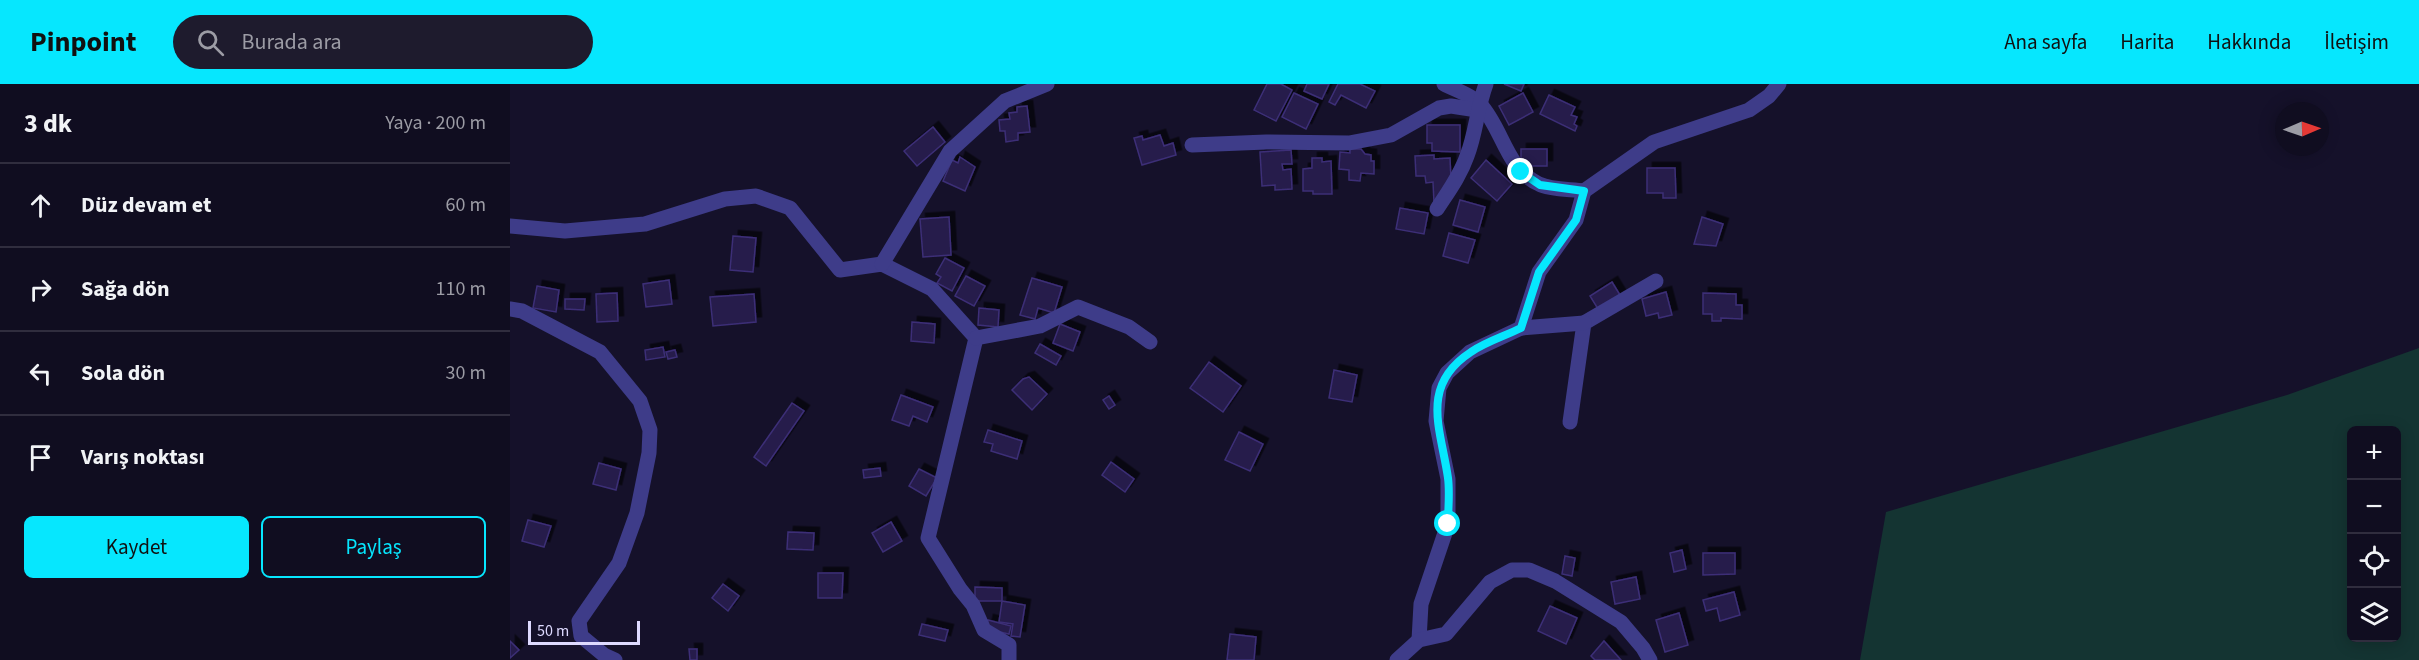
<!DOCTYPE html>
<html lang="tr">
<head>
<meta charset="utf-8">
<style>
	body { margin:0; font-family:"Source Sans 3",sans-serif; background:#1e1b2d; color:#f1f3f6 }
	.controls { position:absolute; right:18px; bottom:18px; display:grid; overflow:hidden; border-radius:9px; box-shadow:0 3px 15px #0003 }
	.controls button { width:54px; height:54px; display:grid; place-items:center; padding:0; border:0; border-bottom:2px solid #302d3e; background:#100d20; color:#f1f3f6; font:30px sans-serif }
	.compass { position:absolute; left:1765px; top:18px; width:54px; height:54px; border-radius:50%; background:#100d20; box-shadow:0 3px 15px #0003; rotate:88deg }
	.scale { position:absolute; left:18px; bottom:15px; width:112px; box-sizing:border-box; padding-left:6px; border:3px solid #dedaff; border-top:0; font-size:16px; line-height:21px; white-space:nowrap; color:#dedaff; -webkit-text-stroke:4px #15112a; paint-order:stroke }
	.stop { position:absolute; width:18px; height:18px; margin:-14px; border:4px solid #06e7fe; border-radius:50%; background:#fff }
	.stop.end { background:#06e7fe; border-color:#fff; box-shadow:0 2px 6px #0008 }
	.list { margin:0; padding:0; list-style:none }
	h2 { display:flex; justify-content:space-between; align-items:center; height:78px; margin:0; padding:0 24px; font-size:26px }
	h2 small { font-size:20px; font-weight:400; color:#9c9ca5 }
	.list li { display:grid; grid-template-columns:39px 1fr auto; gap:18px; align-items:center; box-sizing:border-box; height:84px; padding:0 24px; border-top:2px solid #302d3e }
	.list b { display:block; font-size:22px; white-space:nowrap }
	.list em { font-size:20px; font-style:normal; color:#9c9ca5 }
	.actions { display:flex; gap:12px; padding:18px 24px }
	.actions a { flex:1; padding:14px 0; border:2px solid #06e7fe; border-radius:9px; text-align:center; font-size:21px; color:#06e7fe }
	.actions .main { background:#06e7fe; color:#111 }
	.icon { flex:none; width:33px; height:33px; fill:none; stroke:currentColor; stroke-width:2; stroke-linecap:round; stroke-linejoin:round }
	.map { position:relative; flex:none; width:1909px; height:576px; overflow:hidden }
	header { display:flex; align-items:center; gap:36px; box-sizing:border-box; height:84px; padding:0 30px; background:#06e7fe; color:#111 }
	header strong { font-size:28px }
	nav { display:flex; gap:33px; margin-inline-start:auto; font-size:21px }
	.search { width:420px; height:54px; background:#1e1b2d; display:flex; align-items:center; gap:15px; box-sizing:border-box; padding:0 21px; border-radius:33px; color:#9c9ca5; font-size:22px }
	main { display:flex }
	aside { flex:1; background:#100d20 }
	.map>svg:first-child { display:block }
</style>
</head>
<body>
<header>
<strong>Pinpoint</strong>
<div class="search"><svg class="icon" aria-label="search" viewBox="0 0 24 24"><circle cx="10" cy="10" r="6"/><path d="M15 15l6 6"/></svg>Burada ara</div>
<nav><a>Ana sayfa</a><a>Harita</a><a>Hakkında</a><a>İletişim</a></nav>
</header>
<main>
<aside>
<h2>3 dk<small>Yaya · 200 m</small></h2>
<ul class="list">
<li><svg class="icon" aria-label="ahead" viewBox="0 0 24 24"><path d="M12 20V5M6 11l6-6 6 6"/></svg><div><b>Düz devam et</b></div><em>60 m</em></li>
<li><svg class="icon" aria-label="right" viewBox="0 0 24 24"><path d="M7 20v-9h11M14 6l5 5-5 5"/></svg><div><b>Sağa dön</b></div><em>110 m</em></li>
<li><svg class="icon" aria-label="left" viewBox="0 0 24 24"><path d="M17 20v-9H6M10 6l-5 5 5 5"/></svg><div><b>Sola dön</b></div><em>30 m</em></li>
<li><svg class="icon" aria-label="arrive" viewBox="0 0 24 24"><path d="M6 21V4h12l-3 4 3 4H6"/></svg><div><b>Varış noktası</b></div></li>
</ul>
<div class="actions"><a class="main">Kaydet</a><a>Paylaş</a></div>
</aside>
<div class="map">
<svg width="1909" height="576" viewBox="0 0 1909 576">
	<defs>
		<filter id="shadow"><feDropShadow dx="5.5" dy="-5.5" stdDeviation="0" flood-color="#0009"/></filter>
	</defs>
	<rect width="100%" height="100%" fill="#15112a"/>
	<path fill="#143432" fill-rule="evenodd" d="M1909 264V576H1350L1376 428 1777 311ZM1842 346H1886V554H1842Z"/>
	<g fill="#261d4b" stroke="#3c2f77" stroke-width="1.5" filter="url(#shadow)">
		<path d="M757 0H771L782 6 766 37 744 26Z"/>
		<path d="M797 0H819L812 15 794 7Z"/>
		<path d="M828 0H850L865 7 856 24 831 11 825 21 819 18Z"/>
		<path d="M994 0H1014L1011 7Z"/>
		<path d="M784 9 808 20 796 45 772 33Z"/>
		<path d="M1013 9 1023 28 999 41 989 22Z"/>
		<path d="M1039 11 1065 23 1061 31 1067 33 1064 40 1067 42 1065 47 1030 30Z"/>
		<path d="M517 22 520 48 508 49V56L496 58 495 47H490L489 36 500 35 499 29 507 28V23Z"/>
		<path d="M917 41H950V68L922 67V59H917Z"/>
		<path d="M423 43 435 58 407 82 394 67Z"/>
		<path d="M650 51 654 62 663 59 666 71 632 81 624 54 632 52 633 56Z"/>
		<path d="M840 65H851L855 70 861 71V77H864V90L851 89 850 97 839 96V86L829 85 830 68 840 69Z"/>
		<rect x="1011" y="65" width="26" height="17"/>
		<path d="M781 66 782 80H772L773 86 781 85 782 105 765 106V101L752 102 750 68Z"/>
		<path d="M924 71V75L940 74 941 97 924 119 923 98 916 99 915 92H906L905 72Z"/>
		<path d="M450 73 465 83 455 107 433 97 442 76 448 79Z"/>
		<path d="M802 74H812V78L821 77 822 110H803V107H793V85L802 84Z"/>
		<path d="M976 76 1002 100 987 117 961 94Z"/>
		<path d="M1137 84H1165L1166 114H1153V109H1137Z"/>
		<path d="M950 116 975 123 968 148 943 141Z"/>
		<path d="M890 124 918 129 914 150 886 145Z"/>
		<path d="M439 133 441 171 413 173 410 135Z"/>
		<path d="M1192 133 1213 140 1206 162 1184 160Z"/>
		<path d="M939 149 965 156 958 179 933 172Z"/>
		<path d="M223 152 246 154 243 188 220 186Z"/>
		<path d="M435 174 454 184 442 207 427 199 431 193 426 190Z"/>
		<path d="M456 192 475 202 464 222 445 212Z"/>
		<path d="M522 194 552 203 544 229 528 224 525 235 510 231Z"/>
		<path d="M159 196 162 220 136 223 133 200Z"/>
		<path d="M1102 198 1110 211 1088 225 1080 212Z"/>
		<path d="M27 202 49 206 46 228 23 224Z"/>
		<path d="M1156 208 1162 231 1149 234 1148 229 1136 232 1132 215Z"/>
		<path d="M107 209 108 237 87 238 86 210Z"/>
		<path d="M1193 209 1226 210V221H1232V235L1211 234V237H1202V230H1193Z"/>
		<path d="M244 210 246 238 203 242 200 213Z"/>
		<path d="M55 215H75L74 226 55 225Z"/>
		<path d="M469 224 489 226 488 243 468 241Z"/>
		<path d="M402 238 425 240 424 259 401 257Z"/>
		<path d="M550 240 570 248 563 267 543 259Z"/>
		<path d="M530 260 551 272 546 281 525 269Z"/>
		<path d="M153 263 155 273 136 276 135 266Z"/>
		<path d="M165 266 167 273 158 275 156 268Z"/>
		<path d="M699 278 731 302 713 328 680 304Z"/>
		<path d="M824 286 847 291 842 318 819 314Z"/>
		<path d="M519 293 537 310 522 326 502 306 513 295Z"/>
		<path d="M391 311 423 323 417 338 403 332 399 342 382 336Z"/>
		<path d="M599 312 605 321 599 325 593 316Z"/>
		<path d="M282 319 294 327 256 382 244 373Z"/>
		<path d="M478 346 512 357 507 375 481 367 483 360 474 358Z"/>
		<path d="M729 348 753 360 740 387 715 376Z"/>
		<path d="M601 378 624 395 615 408 592 391Z"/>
		<path d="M89 379 111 385 106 406 83 400Z"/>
		<path d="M370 384 371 392 354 394 353 386Z"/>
		<path d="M409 385 427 394 416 412 399 402Z"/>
		<path d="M18 436 41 442 34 463 12 457Z"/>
		<path d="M381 438 392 457 373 468 362 449Z"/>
		<path d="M278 448 304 449 303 466 277 465Z"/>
		<path d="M1172 466 1176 485 1164 488 1160 469Z"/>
		<path d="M1193 469H1225V490L1193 491Z"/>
		<path d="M1055 472 1065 474 1062 492 1052 490Z"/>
		<path d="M308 489H333L332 514H308Z"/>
		<path d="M1126 493 1130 515 1105 520 1101 498Z"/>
		<path d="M213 500 229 512 218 527 202 514Z"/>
		<path d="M465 503 492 504V517H465Z"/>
		<path d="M1224 508 1230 531 1210 537 1207 524 1196 527 1193 516Z"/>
		<path d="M492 517 515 521 510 553 501 552 503 540 489 538Z"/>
		<path d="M1040 522 1067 534 1056 560 1028 547Z"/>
		<path d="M1169 529 1178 561 1155 568 1146 536Z"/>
		<path d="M478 536 501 542 499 550 476 545Z"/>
		<path d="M412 540 438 546 435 557 409 551Z"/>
		<path d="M720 550 746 553 744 576H717Z"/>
		<path d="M0 557 9 566 0 574Z"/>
		<path d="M1094 557 1111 576H1085L1081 572Z"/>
		<path d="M179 565H187V576H180Z"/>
	</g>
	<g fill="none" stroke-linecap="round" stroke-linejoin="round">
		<g stroke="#3e3c89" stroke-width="15">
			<path d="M934 0C945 6 962 11 970 20 993 45 996 85 1029 100 1041 106 1061 105 1074 107"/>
			<path d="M682 61 756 58 839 59 881 51 929 24 941 22 967 26"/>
			<path d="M927 125C938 108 950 92 957 72 966 49 967 24 976 0"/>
			<path d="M0 142 55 147 135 140 215 115 246 112 280 124 330 186 372 180 422 205 466 254 418 454 450 505 463 521 474 546 499 561V576"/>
			<path d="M372 180 440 67 495 17 537 0"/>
			<path d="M0 225 12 227 90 268 130 317 140 346 139 369 127 429 109 479 69 537 71 552 94 571 105 576"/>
			<path d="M1011 244 1029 188 1066 136 1074 107 1144 58 1239 26 1259 12 1269 0"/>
			<path d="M466 254 530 242 568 223 619 243 640 258"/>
			<path d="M1060 338 1074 239 1146 197"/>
			<path d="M909 556 911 520 938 440V395L926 337 929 304 937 289 960 268 1011 244 1074 239"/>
			<path d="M887 576 909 556 936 550 980 498 1002 486H1019L1045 497 1111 538 1133 564 1140 576"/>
		</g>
	</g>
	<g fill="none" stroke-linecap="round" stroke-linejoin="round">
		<path stroke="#06e7fe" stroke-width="8" d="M938 440C938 425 940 409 938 394 931 345 909 302 961 268 975 258 995 252 1011 244L1029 188 1066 136 1074 107 1030 101 1011 88"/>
	</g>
</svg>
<div class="controls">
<button>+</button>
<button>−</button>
<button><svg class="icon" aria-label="locate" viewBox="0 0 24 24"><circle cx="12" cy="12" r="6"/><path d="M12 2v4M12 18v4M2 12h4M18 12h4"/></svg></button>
<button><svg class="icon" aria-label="layers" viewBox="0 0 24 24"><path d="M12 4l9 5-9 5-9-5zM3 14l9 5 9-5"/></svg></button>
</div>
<svg class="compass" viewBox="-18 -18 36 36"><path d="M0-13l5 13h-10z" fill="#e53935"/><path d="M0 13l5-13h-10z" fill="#9c9ca5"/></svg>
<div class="scale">50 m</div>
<div class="stop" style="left:938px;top:440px"></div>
<div class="stop end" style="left:1011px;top:88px"></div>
</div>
</main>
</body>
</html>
